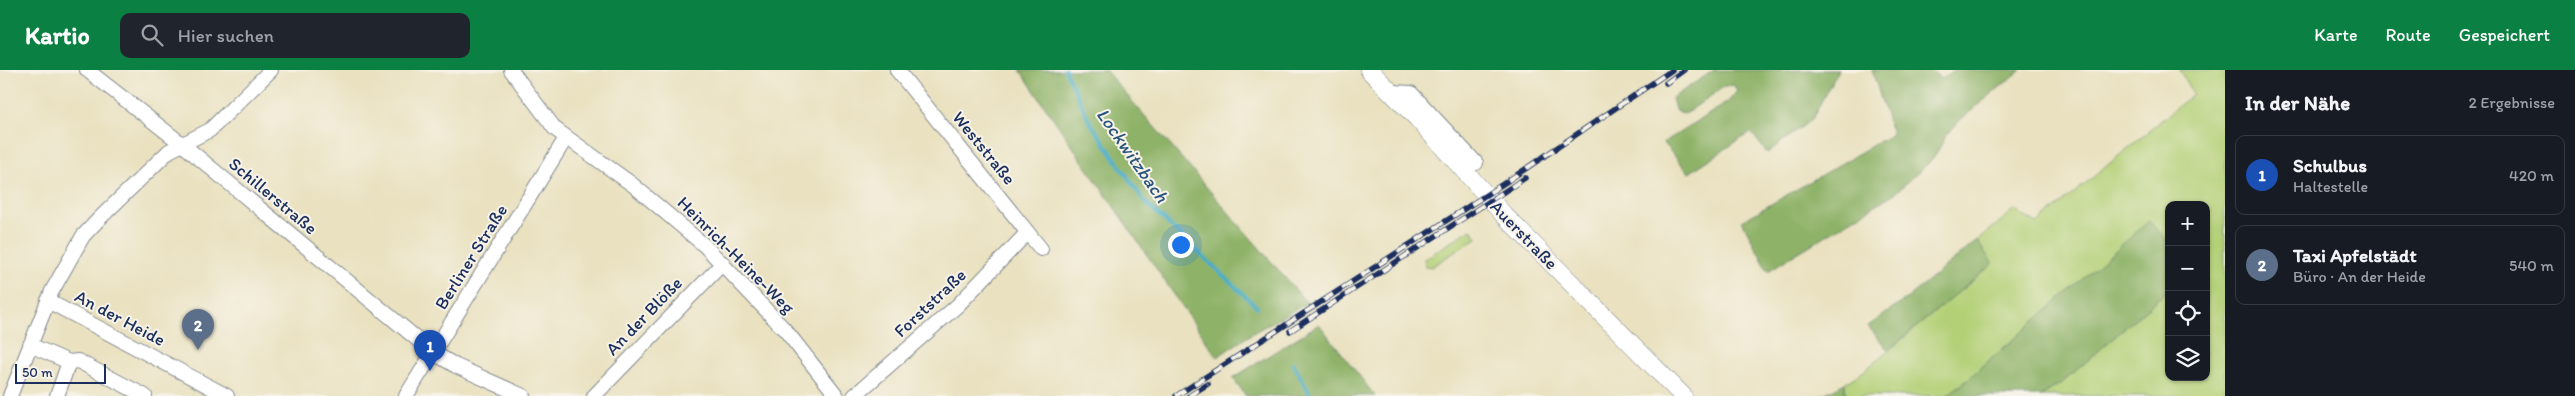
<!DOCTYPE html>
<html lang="de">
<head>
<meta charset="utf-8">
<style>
	body { margin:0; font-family:Itim,sans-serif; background:#20242c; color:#f1f3f6 }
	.controls { position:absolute; right:15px; bottom:15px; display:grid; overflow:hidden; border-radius:10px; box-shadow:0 1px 4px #0004 }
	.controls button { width:45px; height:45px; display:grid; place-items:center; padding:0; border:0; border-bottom:1px solid #363941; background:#171b24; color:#f1f3f6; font:25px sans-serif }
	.scale { position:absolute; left:15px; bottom:12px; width:91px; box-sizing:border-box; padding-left:5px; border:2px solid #1b2f5e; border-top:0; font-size:14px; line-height:18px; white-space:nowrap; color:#1b2f5e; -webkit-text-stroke:4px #f7f3e8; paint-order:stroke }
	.you { position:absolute; left:1180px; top:174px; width:18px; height:18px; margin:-12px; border:4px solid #fff; border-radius:50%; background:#1a73e8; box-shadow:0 0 0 8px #1a73e833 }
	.badge { display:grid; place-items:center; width:32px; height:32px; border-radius:50%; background:#0b8043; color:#fff; font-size:16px; font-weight:700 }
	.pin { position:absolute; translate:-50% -41px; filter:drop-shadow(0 1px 2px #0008) }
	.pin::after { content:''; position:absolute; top:26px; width:18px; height:15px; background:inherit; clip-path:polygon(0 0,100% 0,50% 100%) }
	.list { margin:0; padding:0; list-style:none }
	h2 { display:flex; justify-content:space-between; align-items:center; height:65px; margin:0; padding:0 20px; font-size:21px }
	h2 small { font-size:16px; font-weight:400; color:#9ea1a6 }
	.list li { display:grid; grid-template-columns:32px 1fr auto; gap:15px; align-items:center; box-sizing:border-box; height:80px; margin:0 10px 10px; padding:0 10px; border:1px solid #363941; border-radius:10px }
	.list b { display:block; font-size:19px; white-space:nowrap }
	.list p { margin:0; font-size:16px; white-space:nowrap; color:#9ea1a6 }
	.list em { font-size:16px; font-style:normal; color:#9ea1a6 }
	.icon { flex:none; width:28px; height:28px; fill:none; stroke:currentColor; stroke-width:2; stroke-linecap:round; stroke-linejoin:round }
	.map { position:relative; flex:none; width:2225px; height:326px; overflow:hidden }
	header { display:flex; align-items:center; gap:30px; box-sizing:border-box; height:70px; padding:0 25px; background:#0b8043; color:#fff }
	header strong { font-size:24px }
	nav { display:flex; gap:28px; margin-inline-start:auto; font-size:18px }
	.search { width:350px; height:45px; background:#20242c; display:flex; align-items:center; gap:12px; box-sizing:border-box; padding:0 18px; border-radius:10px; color:#9ea1a6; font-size:19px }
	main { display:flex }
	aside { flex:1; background:#171b24 }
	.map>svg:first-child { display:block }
</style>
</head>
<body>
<header>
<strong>Kartio</strong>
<div class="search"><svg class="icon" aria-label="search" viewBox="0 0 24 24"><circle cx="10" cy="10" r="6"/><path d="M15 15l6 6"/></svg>Hier suchen</div>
<nav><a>Karte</a><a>Route</a><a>Gespeichert</a></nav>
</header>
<main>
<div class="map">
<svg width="2225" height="326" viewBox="0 0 2225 326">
	<rect width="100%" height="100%" fill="#f7f3e8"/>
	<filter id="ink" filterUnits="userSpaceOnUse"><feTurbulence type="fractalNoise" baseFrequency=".02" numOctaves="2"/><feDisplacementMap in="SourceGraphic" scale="10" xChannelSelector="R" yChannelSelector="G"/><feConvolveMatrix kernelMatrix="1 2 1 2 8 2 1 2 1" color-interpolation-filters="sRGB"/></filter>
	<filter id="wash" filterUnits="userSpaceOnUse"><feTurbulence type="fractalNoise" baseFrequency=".0096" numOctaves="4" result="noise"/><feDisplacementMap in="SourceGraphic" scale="20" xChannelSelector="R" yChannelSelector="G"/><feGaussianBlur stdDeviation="1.12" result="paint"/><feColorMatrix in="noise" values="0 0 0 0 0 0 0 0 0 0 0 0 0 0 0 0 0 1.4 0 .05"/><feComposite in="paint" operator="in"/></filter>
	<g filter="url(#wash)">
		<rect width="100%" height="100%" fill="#e9e1bf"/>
		<g fill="#b3d077" stroke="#67806a">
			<path d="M2179 0H2225V326H2041L2063 312 2169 219V307H2206V135H2169V172L2149 152 1961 315 1945 326H1845V313L1864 301 1992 194 1977 171 2014 140 2037 154 2193 24Z"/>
			<path d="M1471 159 1477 168 1431 197 1425 196 1424 189Z"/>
		</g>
		<g fill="#8eb268" stroke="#547063">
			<path d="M1020 0H1105L1307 233 1256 261 1217 287Z"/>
			<path d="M1714 0H1838L1812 49 1767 83 1751 62 1689 103 1663 73 1728 32 1737 21 1734 15 1725 16 1685 44 1675 40 1672 28Z"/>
			<path d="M1872 0H1931L1941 9 1953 0H2021L1960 50 1946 66 1933 89 1895 123 1768 201 1742 151 1892 64Z"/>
			<path d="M2149 151 2169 172V219L2063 312 2041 326H1945L1961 315Z"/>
			<path d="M1977 171 1993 194 1888 280 1868 256 1904 231Z"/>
			<path d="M1319 254 1375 326H1246L1233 308Z"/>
			<path d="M1845 313V326H1820Z"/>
		</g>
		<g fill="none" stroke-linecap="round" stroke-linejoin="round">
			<g stroke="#46adc5" stroke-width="4">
				<path d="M1065 0 1090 52 1144 131 1257 237"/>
				<path d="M1293 293 1311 326"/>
			</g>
		</g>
	</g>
	<g filter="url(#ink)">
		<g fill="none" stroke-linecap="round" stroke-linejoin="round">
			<defs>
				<g id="minor">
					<path d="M87 0 182 74 434 283 456 296 523 326"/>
					<path d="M511 0 555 59 633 115 705 176 786 261 837 326"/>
					<path d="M897 0 1041 179"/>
					<path d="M1393 22 1411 23 1476 93"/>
					<path d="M48 231 227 326"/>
					<path d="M30 275 69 292 78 291 145 326"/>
					<path d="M10 326 52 221 83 166 99 149 169 81 210 60 271 0"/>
					<path d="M57 326 69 292"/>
					<path d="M406 326 566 68"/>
					<path d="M594 326 723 193"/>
					<path d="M854 326 958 235 1027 163"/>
				</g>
				<path id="tertiary" d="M1369 0 1417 48 1504 145 1683 326"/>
			</defs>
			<use href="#minor" stroke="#82888e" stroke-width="16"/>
			<use href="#tertiary" stroke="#82888e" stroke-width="19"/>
			<use href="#minor" stroke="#fff" stroke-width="14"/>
			<use href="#tertiary" stroke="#fff" stroke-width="18"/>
			<defs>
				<g id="rail">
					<path d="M1666 13 1684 0"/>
					<path d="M1290 261 1525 108"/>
					<path d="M1176 326 1509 110 1672 0"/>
					<path d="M1189 326 1208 314"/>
				</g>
			</defs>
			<use href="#rail" stroke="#1b2f5e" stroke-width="5.5"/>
			<use href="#rail" stroke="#f7f3e8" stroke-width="4" stroke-dasharray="11" stroke-linecap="butt"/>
		</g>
	</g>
	<g text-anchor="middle" stroke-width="4" stroke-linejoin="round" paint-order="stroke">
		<g font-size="18" fill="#1b2f5e" stroke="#f7f3e8">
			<text transform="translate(984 78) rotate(51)" y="6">Weststraße</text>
			<text transform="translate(273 126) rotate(40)" y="6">Schillerstraße</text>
			<text transform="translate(1524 165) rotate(46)" y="6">Auerstraße</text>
			<text transform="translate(736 185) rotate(45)" y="6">Heinrich-Heine-Weg</text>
			<text transform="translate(471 187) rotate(-58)" y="6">Berliner Straße</text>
			<text transform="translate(930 233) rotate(-43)" y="6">Forststraße</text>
			<text transform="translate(644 246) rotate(-46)" y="6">An der Blöße</text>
			<text transform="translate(120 248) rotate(28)" y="6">An der Heide</text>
		</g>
		<g font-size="19" font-style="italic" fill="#28557d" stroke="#f7f3e8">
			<text transform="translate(1133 85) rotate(55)" y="7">Lockwitzbach</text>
		</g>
	</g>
</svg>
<div class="controls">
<button>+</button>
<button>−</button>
<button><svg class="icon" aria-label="locate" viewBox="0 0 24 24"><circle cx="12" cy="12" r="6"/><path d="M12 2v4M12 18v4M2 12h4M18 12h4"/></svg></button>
<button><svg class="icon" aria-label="layers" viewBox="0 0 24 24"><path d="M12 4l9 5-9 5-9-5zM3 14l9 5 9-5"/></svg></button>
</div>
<div class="scale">50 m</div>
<div class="you"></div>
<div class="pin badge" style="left:430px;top:301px;background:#1a4fb4">1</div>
<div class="pin badge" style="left:198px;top:280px;background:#5c6f8a">2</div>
</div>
<aside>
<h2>In der Nähe<small>2 Ergebnisse</small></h2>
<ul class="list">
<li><span class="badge" style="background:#1a4fb4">1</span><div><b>Schulbus</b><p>Haltestelle</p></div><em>420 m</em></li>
<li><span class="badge" style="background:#5c6f8a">2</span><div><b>Taxi Apfelstädt</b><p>Büro · An der Heide</p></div><em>540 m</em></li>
</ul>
</aside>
</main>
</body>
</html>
